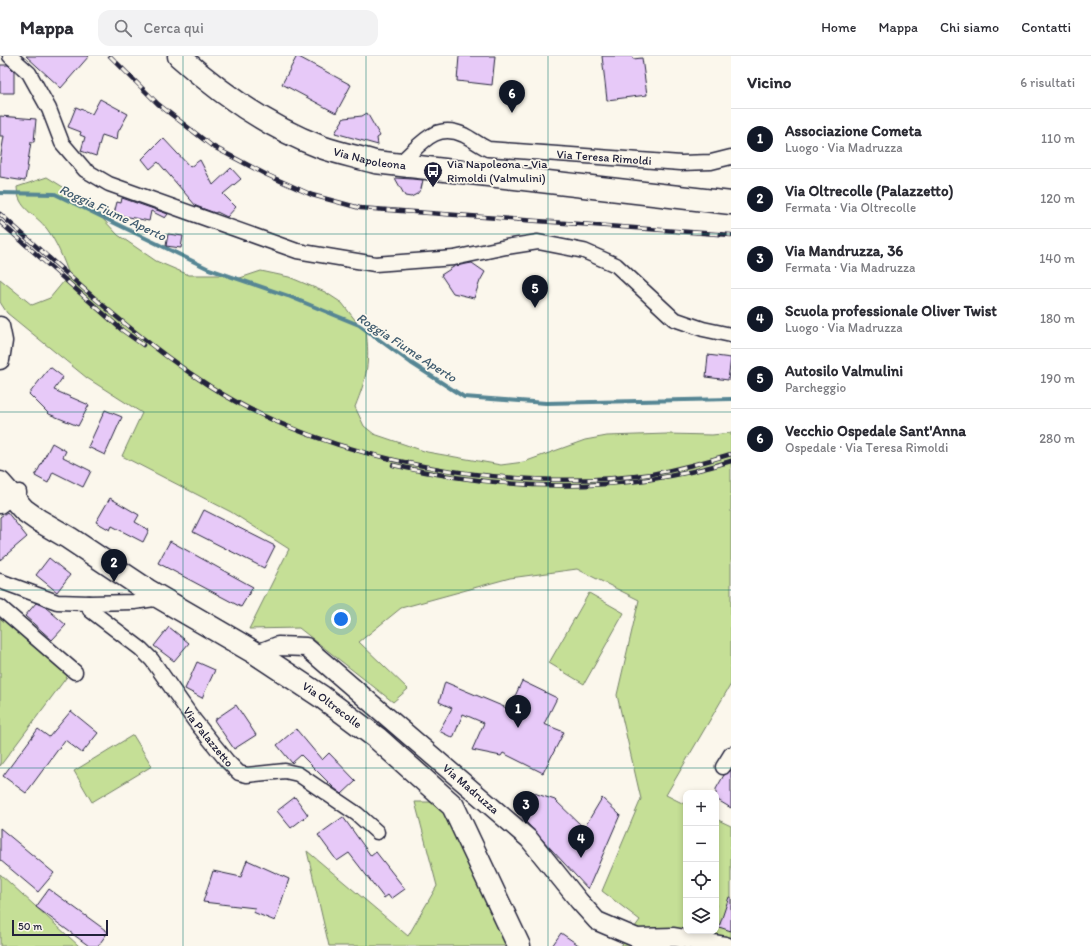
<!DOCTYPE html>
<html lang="it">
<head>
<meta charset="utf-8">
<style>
	body { margin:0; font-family:Itim,sans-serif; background:#f2f2f3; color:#2b2b33 }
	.controls { position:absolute; right:12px; bottom:12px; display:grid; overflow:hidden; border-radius:8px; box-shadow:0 2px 6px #0003 }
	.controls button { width:36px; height:36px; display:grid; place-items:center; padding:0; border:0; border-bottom:1px solid #e1e1e2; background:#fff; color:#2b2b33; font:20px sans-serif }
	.scale { position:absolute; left:12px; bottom:10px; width:96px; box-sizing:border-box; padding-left:4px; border:2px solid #22223b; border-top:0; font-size:11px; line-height:14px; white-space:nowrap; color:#22223b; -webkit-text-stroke:3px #fbf7ec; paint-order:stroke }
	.you { position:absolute; left:341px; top:563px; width:14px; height:14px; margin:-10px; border:3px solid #fff; border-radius:50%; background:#1a73e8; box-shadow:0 0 0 6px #1a73e833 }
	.badge { display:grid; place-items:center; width:26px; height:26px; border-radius:50%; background:#111827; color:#fff; font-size:13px; font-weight:700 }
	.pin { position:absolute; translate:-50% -33px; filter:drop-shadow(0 1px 2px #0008) }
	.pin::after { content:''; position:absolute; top:21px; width:14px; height:12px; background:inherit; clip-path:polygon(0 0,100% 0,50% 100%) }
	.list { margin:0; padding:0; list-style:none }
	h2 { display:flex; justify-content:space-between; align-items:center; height:52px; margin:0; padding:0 16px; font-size:17px }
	h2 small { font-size:13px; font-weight:400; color:#7c7c81 }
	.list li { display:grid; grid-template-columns:26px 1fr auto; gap:12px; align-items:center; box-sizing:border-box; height:60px; padding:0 16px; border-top:1px solid #e1e1e2 }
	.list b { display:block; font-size:15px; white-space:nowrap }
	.list p { margin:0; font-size:13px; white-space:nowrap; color:#7c7c81 }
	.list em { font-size:13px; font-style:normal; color:#7c7c81 }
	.icon { flex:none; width:22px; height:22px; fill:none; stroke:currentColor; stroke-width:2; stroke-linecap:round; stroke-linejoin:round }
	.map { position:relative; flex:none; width:731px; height:890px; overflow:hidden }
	header { display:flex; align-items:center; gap:24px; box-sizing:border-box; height:56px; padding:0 20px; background:#fff; border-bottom:1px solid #e1e1e2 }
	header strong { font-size:19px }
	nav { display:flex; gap:22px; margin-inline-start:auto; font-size:14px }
	.search { width:280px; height:36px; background:#f2f2f3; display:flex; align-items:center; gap:10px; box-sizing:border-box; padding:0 14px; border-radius:12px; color:#7c7c81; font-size:15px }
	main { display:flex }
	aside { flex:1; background:#fff }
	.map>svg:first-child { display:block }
</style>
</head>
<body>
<header>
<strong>Mappa</strong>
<div class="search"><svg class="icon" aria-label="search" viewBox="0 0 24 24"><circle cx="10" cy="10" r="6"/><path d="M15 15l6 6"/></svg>Cerca qui</div>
<nav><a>Home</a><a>Mappa</a><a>Chi siamo</a><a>Contatti</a></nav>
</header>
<main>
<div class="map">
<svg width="731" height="890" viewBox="0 0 731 890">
	<rect width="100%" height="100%" fill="#fbf7ec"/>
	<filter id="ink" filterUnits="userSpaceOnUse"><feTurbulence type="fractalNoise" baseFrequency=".025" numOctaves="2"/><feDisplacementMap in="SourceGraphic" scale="8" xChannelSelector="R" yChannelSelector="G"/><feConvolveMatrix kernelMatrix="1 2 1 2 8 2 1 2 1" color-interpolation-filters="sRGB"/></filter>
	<g filter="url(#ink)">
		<g fill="#c5df96" stroke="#748068">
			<path d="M47 121 87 146 118 179 156 205 189 219H224L237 223 261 215 289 221 325 236 342 247 359 269 366 274C370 307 367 321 355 351L364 370 374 378 427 396 501 409 524 406 585 384 607 380 667 378 712 379 731 377V628L666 739 686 749V875H716V763L731 770V890H621L640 864 602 835 641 743 617 639 639 544 577 513 510 522 401 552 359 586 408 633 393 646 299 572 249 573 289 493 231 456 122 400 142 357 87 322 7 257 0 246V223L32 249 50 242 69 219C64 204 56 185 47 173 35 157 18 154 17 131Z"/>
			<path d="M589 537 624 557 584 628 549 607Z"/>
			<path d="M0 549 69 618 0 710Z"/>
			<path d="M133 679 152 710 92 746 74 715Z"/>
			<path d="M415 746H439L512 890H329L307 795 408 880 437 830Z"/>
			<path d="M0 818 79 890H0Z"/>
		</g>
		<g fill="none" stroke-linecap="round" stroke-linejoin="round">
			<path stroke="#568694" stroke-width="4" d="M0 137 55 138 209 213 288 240 359 269 411 307 464 341 546 347 731 343"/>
		</g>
		<g fill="#e7c9f8" stroke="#22223b">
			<path d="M26 0H89L61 32Z"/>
			<path d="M297 0 351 29 336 57 282 28Z"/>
			<path d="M459 0H495L492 29 457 25Z"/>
			<path d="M602 0H632L633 3 642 2 647 39 607 44Z"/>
			<path d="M0 9H8L14 15V37H0Z"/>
			<path d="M100 43 128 58 118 76 117 84 102 79 96 100 81 95 85 81 80 79 81 76 68 71 76 51 92 58Z"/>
			<path d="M367 57 380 80 377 82 378 89 335 77 344 62 362 60Z"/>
			<path d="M0 60 36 63 34 86H31L25 125 0 121V105L4 80H0Z"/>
			<path d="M163 82 190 111 200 104 213 129 231 112 241 123 223 138 236 151 227 161 217 156 215 157 196 150 158 106 150 113 142 103Z"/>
			<path d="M395 122 412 123 423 124 421 133 417 138 411 141 405 140Z"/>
			<path d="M122 142 168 158 165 162 151 155 149 165 114 158 117 146 121 147Z"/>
			<path d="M168 178 183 180 181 192 166 190Z"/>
			<path d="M472 207 485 216 480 225 474 242 453 237 441 219 455 210Z"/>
			<path d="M708 299 731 302 728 324 706 321Z"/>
			<path d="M50 311 63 321 54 334 89 349 78 370 49 358 29 338Z"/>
			<path d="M105 354 122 361 105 399 88 391Z"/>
			<path d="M52 387 66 395 63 401 91 415 83 431 53 416 48 427 35 420Z"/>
			<path d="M110 442 139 459 135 466 149 474 143 486 112 470 110 474 96 466Z"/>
			<path d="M204 454 275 490 264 512 193 476Z"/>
			<path d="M7 456 27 481 0 504V461Z"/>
			<path d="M170 485 253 531 241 551 158 507Z"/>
			<path d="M49 502 70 519 57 536 36 519Z"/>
			<path d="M36 547 45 551 66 569 52 584 25 560Z"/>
			<path d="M169 571 189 587 174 605 154 590Z"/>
			<path d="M197 606 215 614 202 642 185 633Z"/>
			<path d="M522 625 557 642 544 668 564 676 543 717 503 697 501 700 472 694 484 667 463 658 453 682 439 675 452 652 439 646 445 626 509 653Z"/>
			<path d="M236 649 256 679 234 693 214 664Z"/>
			<path d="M71 655 98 677 82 697 65 684 26 737 3 720 38 673 49 681Z"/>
			<path d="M296 673 322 704 329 697 356 725 342 738 334 732 301 699 292 707 277 689Z"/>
			<path d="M731 714V752L716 743V733L724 719Z"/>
			<path d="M528 735 555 744 584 772 602 742 620 759 588 833 515 754Z"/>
			<path d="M295 741 308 759 291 772 277 755Z"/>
			<path d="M343 761 371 800 376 796 405 833 391 843 388 839 384 842 349 797 337 805 318 779Z"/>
			<path d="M0 772 54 817 38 836 0 804Z"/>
			<path d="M247 804 289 823 275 865 253 856 255 852 203 846 213 815 241 821Z"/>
			<path d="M49 833 108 876 98 890H89L36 851Z"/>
			<path d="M729 841H731V875L719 871Z"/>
			<path d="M561 877 580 890H552Z"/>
		</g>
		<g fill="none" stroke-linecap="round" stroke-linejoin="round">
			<defs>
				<g id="minor">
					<path d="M10 0 29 17 49 53 62 87 85 114 109 128 297 195 375 208 454 202 506 191 538 186 584 195 616 209 674 263 703 273 731 279"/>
					<path id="s1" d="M396 110C418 94 432 64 464 79 472 83 479 89 488 93L681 107 711 106 731 101"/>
					<path d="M0 450 19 436"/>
					<path d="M0 525 57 546 89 547 134 546 161 542"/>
					<path id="s2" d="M89 547 90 554 141 593 152 604 194 664 227 705 239 717 247 719 285 715 298 718 357 758 377 776"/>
					<path d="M0 551 75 616"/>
					<path d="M723 711 731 698"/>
				</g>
				<g id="tertiary">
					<path d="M0 270 3 285 0 304"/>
					<path id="s3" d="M257 598 278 590 306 591 529 783 579 845 597 865 637 882 674 881 726 890"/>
				</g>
				<g id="primary">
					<path id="s4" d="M179 0C221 38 268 71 321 91 338 97 357 101 375 106L731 147"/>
					<path id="s5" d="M0 427 24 454 38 464 69 482 147 534 257 598 322 641 377 682 453 750 519 890"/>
				</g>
			</defs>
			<use href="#minor" stroke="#22223b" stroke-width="17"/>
			<use href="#tertiary" stroke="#22223b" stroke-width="21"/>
			<use href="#primary" stroke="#22223b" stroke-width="25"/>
			<use href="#minor" stroke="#fbf7ec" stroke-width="14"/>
			<use href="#tertiary" stroke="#fbf7ec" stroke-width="18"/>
			<use href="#primary" stroke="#fbf7ec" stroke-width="22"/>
			<defs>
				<g id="rail">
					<path d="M110 0 158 48 212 90 265 118 312 139 360 152 731 179"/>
					<path d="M0 158C68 218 134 282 211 331 328 406 515 438 652 418 679 413 705 406 731 398"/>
					<path d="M0 166 122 274 143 289"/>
					<path d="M393 409C503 435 622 439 731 405"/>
				</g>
			</defs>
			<use href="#rail" stroke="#22223b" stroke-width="4.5"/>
			<use href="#rail" stroke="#fbf7ec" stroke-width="3" stroke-dasharray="9" stroke-linecap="butt"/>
		</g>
	</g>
	<path fill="none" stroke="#0f766e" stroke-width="1" stroke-opacity="0.55" d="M183 0V890M366 0V890M548 0V890M0 178H731M0 356H731M0 534H731M0 712H731"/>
	<defs>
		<symbol id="bus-pin" viewBox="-11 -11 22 30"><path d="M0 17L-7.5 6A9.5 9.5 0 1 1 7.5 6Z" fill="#22223b" stroke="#fbf7ec"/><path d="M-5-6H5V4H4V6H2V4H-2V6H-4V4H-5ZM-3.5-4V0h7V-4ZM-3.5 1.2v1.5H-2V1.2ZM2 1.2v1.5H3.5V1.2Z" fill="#fff"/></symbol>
	</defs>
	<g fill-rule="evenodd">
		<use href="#bus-pin" x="422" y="104" width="22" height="30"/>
	</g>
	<g text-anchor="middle" stroke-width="3.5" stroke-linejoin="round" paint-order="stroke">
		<g font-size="12" fill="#22223b" stroke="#fbf7ec">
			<text dy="4" stroke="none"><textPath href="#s4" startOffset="220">Via Napoleona</textPath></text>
			<text dy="4" stroke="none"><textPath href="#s1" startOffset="225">Via Teresa Rimoldi</textPath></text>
			<text dy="4" stroke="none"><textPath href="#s5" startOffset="401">Via Oltrecolle</textPath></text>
			<text dy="4" stroke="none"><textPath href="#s2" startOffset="182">Via Palazzetto</textPath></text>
			<text dy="4" stroke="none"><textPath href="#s3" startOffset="268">Via Madruzza</textPath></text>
		</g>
		<g font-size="12" fill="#22223b" stroke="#fbf7ec" text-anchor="start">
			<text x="447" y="112">Via Napoleona - Via<tspan x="447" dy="14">Rimoldi (Valmulini)</tspan></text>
		</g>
		<g font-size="13" font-style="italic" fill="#405c6f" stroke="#fbf7ec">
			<text transform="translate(113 156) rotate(25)" y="5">Roggia Fiume Aperto</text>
			<text transform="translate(407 291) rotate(33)" y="5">Roggia Fiume Aperto</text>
		</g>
	</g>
</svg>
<div class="controls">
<button>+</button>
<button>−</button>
<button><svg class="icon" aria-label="locate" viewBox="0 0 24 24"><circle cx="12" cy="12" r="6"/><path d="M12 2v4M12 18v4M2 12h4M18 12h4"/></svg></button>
<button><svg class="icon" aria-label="layers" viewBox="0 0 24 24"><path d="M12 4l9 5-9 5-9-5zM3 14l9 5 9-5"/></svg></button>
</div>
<div class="scale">50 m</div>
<div class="you"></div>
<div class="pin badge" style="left:518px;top:672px">1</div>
<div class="pin badge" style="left:114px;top:526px">2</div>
<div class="pin badge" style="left:526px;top:768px">3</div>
<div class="pin badge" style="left:581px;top:802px">4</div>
<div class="pin badge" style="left:535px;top:252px">5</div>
<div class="pin badge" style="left:512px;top:57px">6</div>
</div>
<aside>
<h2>Vicino<small>6 risultati</small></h2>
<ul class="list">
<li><span class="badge">1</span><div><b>Associazione Cometa</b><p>Luogo · Via Madruzza</p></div><em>110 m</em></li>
<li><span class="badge">2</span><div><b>Via Oltrecolle (Palazzetto)</b><p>Fermata · Via Oltrecolle</p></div><em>120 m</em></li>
<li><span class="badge">3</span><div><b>Via Mandruzza, 36</b><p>Fermata · Via Madruzza</p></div><em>140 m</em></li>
<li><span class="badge">4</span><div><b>Scuola professionale Oliver Twist</b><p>Luogo · Via Madruzza</p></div><em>180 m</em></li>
<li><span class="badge">5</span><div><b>Autosilo Valmulini</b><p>Parcheggio</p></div><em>190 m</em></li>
<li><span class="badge">6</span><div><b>Vecchio Ospedale Sant'Anna</b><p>Ospedale · Via Teresa Rimoldi</p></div><em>280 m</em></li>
</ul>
</aside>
</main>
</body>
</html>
